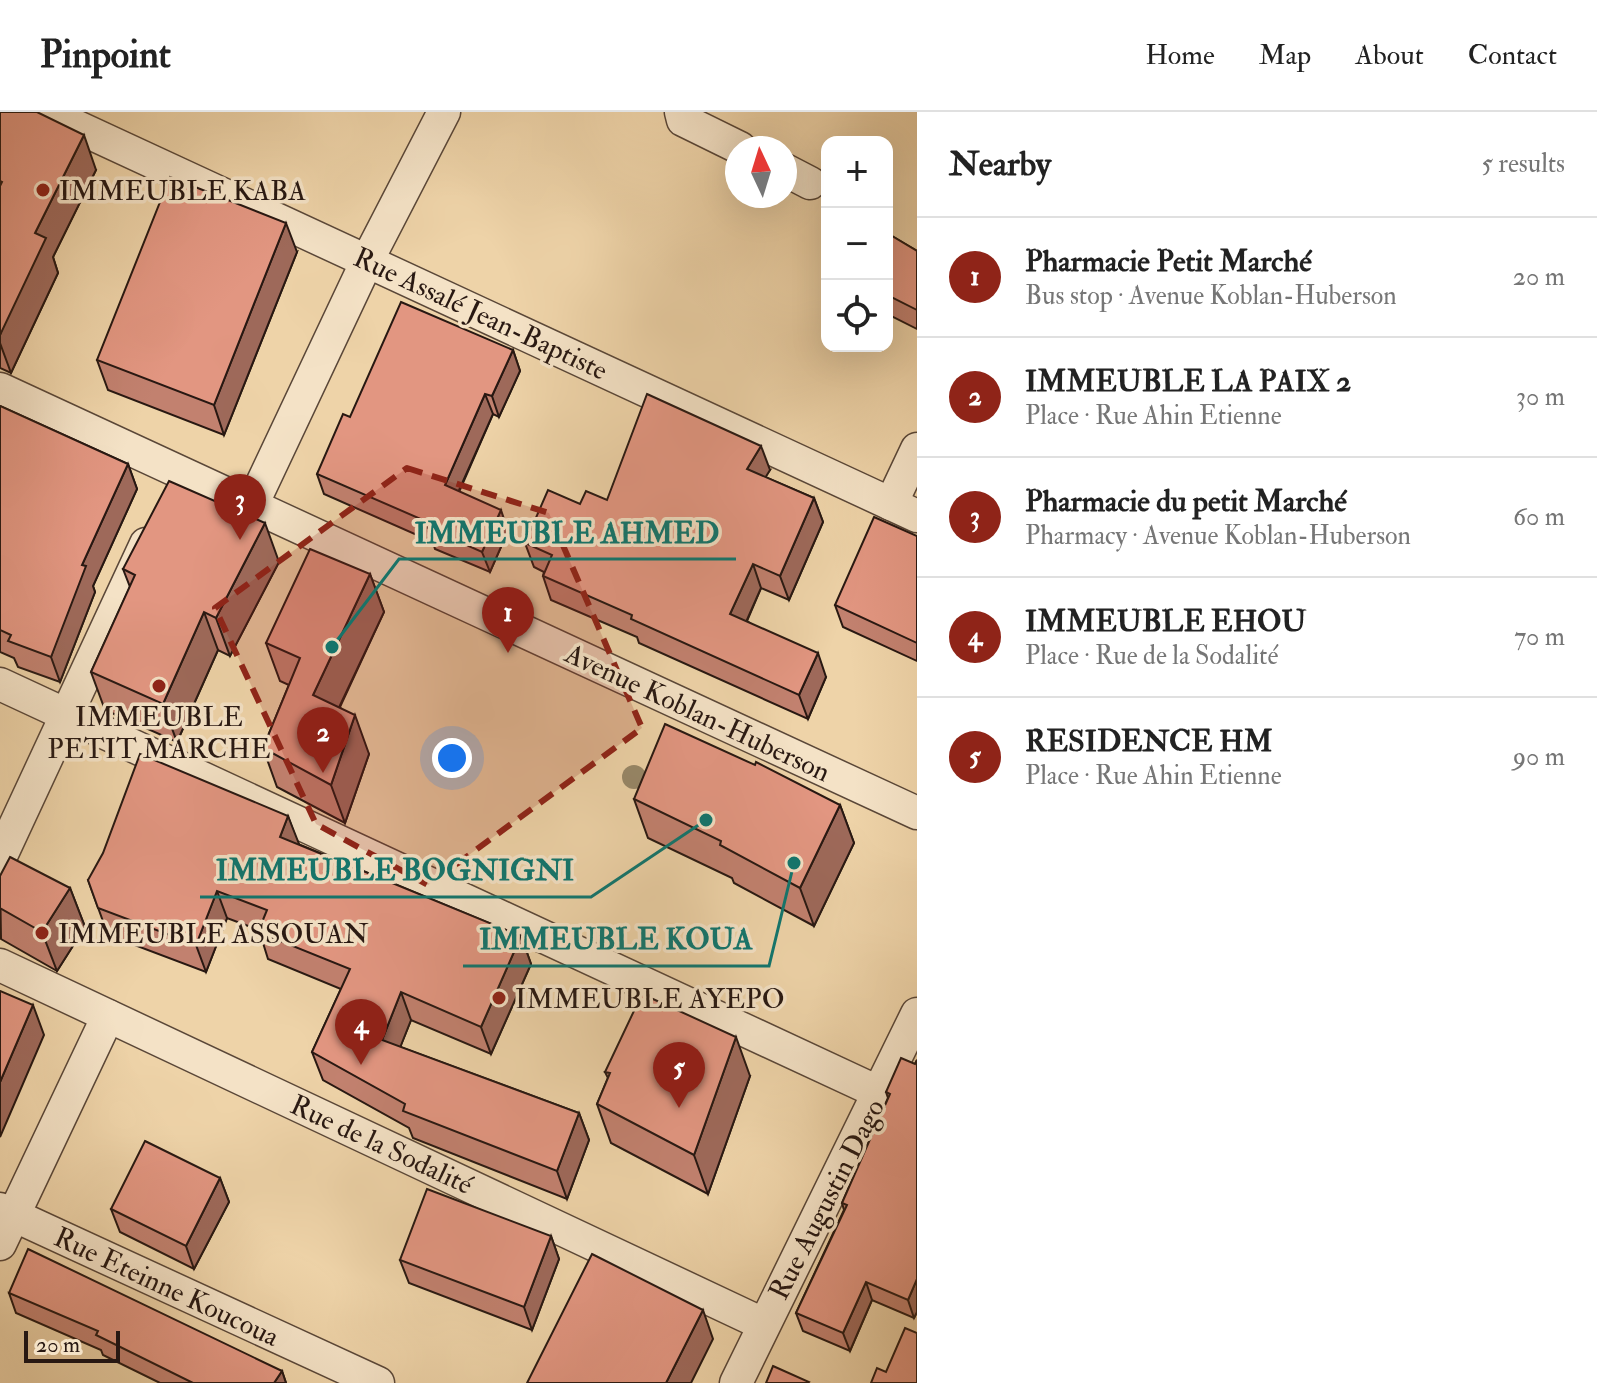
<!DOCTYPE html>
<html lang="en">
<head>
<meta charset="utf-8">
<style>
	body { margin:0; font-family:"IM FELL Double Pica",serif; background:#f6f6f6; color:#222 }
	.controls { position:absolute; right:24px; top:24px; display:grid; overflow:hidden; border-radius:16px; box-shadow:0 8px 32px #0002 }
	.controls button { width:72px; height:72px; display:grid; place-items:center; padding:0; border:0; border-bottom:2px solid #e0e0e0; background:#fff; color:#222; font:40px sans-serif }
	.compass { position:absolute; left:725px; top:24px; width:72px; height:72px; border-radius:50%; background:#fff; box-shadow:0 8px 32px #0002; rotate:356deg }
	.scale { position:absolute; left:24px; bottom:20px; width:96px; box-sizing:border-box; padding-left:8px; border:4px solid #281812; border-top:0; font-size:22px; line-height:28px; white-space:nowrap; color:#281812; -webkit-text-stroke:6px #f4e2c6; paint-order:stroke }
	.you { position:absolute; left:452px; top:646px; width:28px; height:28px; margin:-20px; border:6px solid #fff; border-radius:50%; background:#1a73e8; box-shadow:0 0 0 12px #1a73e833 }
	.badge { display:grid; place-items:center; width:52px; height:52px; border-radius:50%; background:#8f2418; color:#fff; font-size:26px; font-weight:700 }
	.pin { position:absolute; translate:-50% -66px; filter:drop-shadow(0 2px 4px #0008) }
	.pin::after { content:''; position:absolute; top:42px; width:28px; height:24px; background:inherit; clip-path:polygon(0 0,100% 0,50% 100%) }
	.list { margin:0; padding:0; list-style:none }
	h2 { display:flex; justify-content:space-between; align-items:center; height:104px; margin:0; padding:0 32px; font-size:34px }
	h2 small { font-size:26px; font-weight:400; color:#767676 }
	.list li { display:grid; grid-template-columns:52px 1fr auto; gap:24px; align-items:center; box-sizing:border-box; height:120px; padding:0 32px; border-top:2px solid #e0e0e0 }
	.list b { display:block; font-size:30px; white-space:nowrap }
	.list p { margin:0; font-size:26px; white-space:nowrap; color:#767676 }
	.list em { font-size:26px; font-style:normal; color:#767676 }
	.icon { flex:none; width:44px; height:44px; fill:none; stroke:currentColor; stroke-width:2; stroke-linecap:round; stroke-linejoin:round }
	.map { position:relative; flex:none; width:917px; height:1271px; overflow:hidden }
	header { display:flex; align-items:center; gap:48px; box-sizing:border-box; height:112px; padding:0 40px; background:#fff; border-bottom:2px solid #e0e0e0 }
	header strong { font-size:38px }
	nav { display:flex; gap:44px; margin-inline-start:auto; font-size:28px }
	main { display:flex }
	aside { flex:1; background:#fff }
	.map>svg:first-child { display:block }
</style>
</head>
<body>
<header>
<strong>Pinpoint</strong>
<nav><a>Home</a><a>Map</a><a>About</a><a>Contact</a></nav>
</header>
<main>
<div class="map">
<svg width="917" height="1271" viewBox="0 0 917 1271">
	<rect width="100%" height="100%" fill="#eed3a8"/>
	<filter id="stains"><feTurbulence type="fractalNoise" baseFrequency=".0025" numOctaves="4"/><feColorMatrix values="0 0 0 0 .2 0 0 0 0 .09 0 0 0 0 .02 0 0 0 .5 -.17"/></filter>
	<radialGradient id="worn" r=".72"><stop offset=".6" stop-color="#630" stop-opacity="0"/><stop offset="1" stop-color="#630" stop-opacity=".3"/></radialGradient>
	<g fill="none" stroke-linecap="round" stroke-linejoin="round">
		<defs>
			<g id="minor">
				<path d="M45 0 917 404"/>
				<path d="M681 0 683 8 740 36"/>
				<path d="M785 58 810 71"/>
				<path d="M0 277 917 701"/>
				<path d="M891 392 917 337"/>
				<path d="M252 393 368 147 444 0"/>
				<path d="M0 572 880 981"/>
				<path d="M0 746 146 432"/>
				<path d="M0 853 763 1212"/>
				<path d="M0 1097 378 1271"/>
				<path d="M0 1132 108 904"/>
				<path d="M736 1271 917 902"/>
			</g>
		</defs>
		<use href="#minor" stroke="#5a4738" stroke-width="35"/>
		<use href="#minor" stroke="#f4e2c6" stroke-width="32"/>
	</g>
	<circle fill="#988869" cx="634" cy="665" r="12"/>
	<g fill="#c2816f" stroke="#281812" stroke-width="2">
		<path d="M0 0 96 58 53 145 58 161 11 261 0 256Z"/>
		<path d="M887 121 917 139V217L887 202Z"/>
		<path d="M297 140 224 323 108 278 97 248Z"/>
		<path d="M513 238 520 259 499 305 493 302 459 380 508 419 490 460 435 437 433 430 324 382 317 362 350 305Z"/>
		<path d="M0 294 128 352 137 377 93 474 95 480 60 570 18 555 14 546 0 540Z"/>
		<path d="M770 358 765 365 814 386 823 410 789 488 761 476 747 509 826 565 808 607 639 531 637 525 551 488 543 464 544 460 534 455 525 431 580 392 607 388Z"/>
		<path d="M917 424V549L843 515 835 493Z"/>
		<path d="M279 450 230 544 218 538 177 630 105 598 91 560 130 475 123 457Z"/>
		<path d="M370 462 384 500 340 595 369 642 345 711 277 675 263 636 289 573 280 569 266 531Z"/>
		<path d="M634 687 840 693 854 731 814 814 734 771 732 766 648 726Z"/>
		<path d="M288 704 298 732 521 824 531 852 491 942 411 908 400 935 579 1001 589 1028 567 1087 413 1026 409 1016 323 968 312 940 341 877 268 847 259 818 227 806 206 860 108 823 88 768Z"/>
		<path d="M0 764 70 776 85 815 57 859 1 827Z"/>
		<path d="M917 948V1200L914 1206 872 1188 850 1239 803 1219 796 1201 844 1098 842 1091 888 986 886 980 915 952Z"/>
		<path d="M605 960 750 964 708 1082 611 1031 597 992 608 966Z"/>
		<path d="M220 1066 229 1090 194 1157 120 1120 111 1097Z"/>
		<path d="M551 1124 559 1147 532 1218 409 1171 400 1148Z"/>
		<path d="M9 1181 282 1259 286 1271H160L103 1243 101 1238 16 1201Z"/>
	</g>
	<g fill="#9e695a" stroke="#281812" stroke-width="2">
		<path d="M84 23 96 58 53 145 58 161 11 261 0 231V223L35 121Z"/>
		<path d="M286 111 297 140 224 323 214 293Z"/>
		<path d="M513 238 520 259 499 305 492 284Z"/>
		<path d="M485 282 493 302 452 394 445 373Z"/>
		<path d="M761 334 770 358 756 381 747 357Z"/>
		<path d="M128 352 137 377 93 474 95 480 60 570 51 545 82 453Z"/>
		<path d="M814 386 823 410 789 488 780 464Z"/>
		<path d="M501 398 508 419 490 460 482 440Z"/>
		<path d="M265 411 279 450 230 544 216 506Z"/>
		<path d="M753 452 761 476 739 526 730 502Z"/>
		<path d="M370 462 384 500 327 621 313 583Z"/>
		<path d="M204 500 218 538 177 630 163 592Z"/>
		<path d="M818 541 826 565 808 607 799 583Z"/>
		<path d="M355 603 369 642 345 711 331 673Z"/>
		<path d="M840 693 854 731 814 814 800 776Z"/>
		<path d="M288 704 299 732 290 753 280 725Z"/>
		<path d="M70 776 85 815 57 859 42 820Z"/>
		<path d="M217 779 227 806 206 860 196 833Z"/>
		<path d="M521 824 531 852 491 942 481 915Z"/>
		<path d="M401 880 411 908 392 956 382 928Z"/>
		<path d="M33 893 44 923 0 1025V970Z"/>
		<path d="M736 925 750 964 708 1082 694 1043Z"/>
		<path d="M579 1001 589 1028 567 1087 557 1059Z"/>
		<path d="M220 1066 229 1090 194 1157 186 1134Z"/>
		<path d="M551 1124 559 1147 532 1218 524 1195Z"/>
		<path d="M917 1167V1200L914 1206 908 1188Z"/>
		<path d="M866 1170 872 1188 850 1239 843 1221Z"/>
		<path d="M703 1198 713 1227 691 1271H666Z"/>
		<path d="M282 1259 286 1271H274Z"/>
	</g>
	<g fill="#e29681" stroke="#281812" stroke-width="2">
		<path d="M0 0H37L84 23 35 121 46 126 0 223V74L2 70 0 69Z"/>
		<path d="M170 65 286 111 214 293 97 248Z"/>
		<path d="M887 121 917 139V198L887 183Z"/>
		<path d="M401 190 513 238 492 284 485 282 445 373 501 398 482 440 428 416 430 411 317 362 343 302 350 305Z"/>
		<path d="M647 282 761 334 747 357 814 386 780 464 753 452 730 502 818 541 799 583 631 507 632 503 543 464 552 443 525 431 548 378 580 392 586 379 607 388Z"/>
		<path d="M0 294 128 352 82 453 86 454 51 545 8 529 11 523 0 518Z"/>
		<path d="M169 369 265 411 216 506 204 500 163 592 91 560 135 463 123 457Z"/>
		<path d="M874 405 917 424V531L835 493Z"/>
		<path d="M310 437 370 462 313 583 355 603 331 673 263 636 300 546 266 531Z"/>
		<path d="M665 612 755 653 756 650 840 693 800 776 720 733 721 729 634 687Z"/>
		<path d="M140 642 288 704 280 725 521 824 481 915 401 880 382 928 579 1001 557 1059 403 999 405 992 312 940 350 857 258 820 267 798 217 779 196 833 98 796 88 768 103 741Z"/>
		<path d="M10 745 70 776 42 820 0 796V764Z"/>
		<path d="M0 879 33 893 0 970Z"/>
		<path d="M642 882 736 925 694 1043 597 992 610 961 605 960Z"/>
		<path d="M901 946 915 952 917 948V1167L908 1188 866 1170 843 1221 796 1201 847 1093 842 1091 890 982 886 980Z"/>
		<path d="M145 1029 220 1066 186 1134 111 1097Z"/>
		<path d="M427 1077 551 1124 524 1195 400 1148Z"/>
		<path d="M28 1137 282 1259 274 1271H193L96 1223 98 1219 9 1181Z"/>
		<path d="M592 1142 703 1198 666 1271H527Z"/>
		<path d="M905 1216 917 1221V1271H871L877 1256 886 1260Z"/>
		<path d="M773 1254 809 1270 808 1271H766Z"/>
	</g>
	<path fill="#8f2418" fill-opacity="0.2" stroke="#8f2418" stroke-width="6" stroke-dasharray="16 10" stroke-linejoin="round" d="M407 356 549 401 642 616 428 773 316 712 215 496Z"/>
	<g fill="#8f2418" stroke="#f4e2c6" stroke-width="3">
		<circle cx="43" cy="78" r="8"/>
		<circle cx="159" cy="574" r="8"/>
		<circle cx="42" cy="821" r="8"/>
		<circle cx="499" cy="886" r="8"/>
	</g>
	<g text-anchor="middle" stroke-width="7" stroke-linejoin="round" paint-order="stroke">
		<g font-size="28" fill="#281812" stroke="#f4e2c6" text-anchor="start">
			<text x="59" y="88">IMMEUBLE KABA</text>
			<text x="159" y="614" text-anchor="middle">IMMEUBLE<tspan x="159" dy="32">PETIT MARCHE</tspan></text>
			<text x="58" y="831">IMMEUBLE ASSOUAN</text>
			<text x="515" y="896">IMMEUBLE AYEPO</text>
		</g>
		<g font-size="28" fill="#281812" stroke="#f4e2c6">
			<text transform="translate(481 201) rotate(25)" y="10">Rue Assalé Jean-Baptiste</text>
			<text transform="translate(698 600) rotate(25)" y="10">Avenue Koblan-Huberson</text>
			<text transform="translate(382 1032) rotate(25)" y="10">Rue de la Sodalité</text>
			<text transform="translate(826 1087) rotate(-63)" y="10">Rue Augustin Dago</text>
			<text transform="translate(167 1174) rotate(25)" y="10">Rue Eteinne Koucoua</text>
		</g>
	</g>
	<path fill="none" stroke="#0f766e" stroke-width="3" d="M332 535L399 447H736M706 708L591 785H200M794 751L769 854H463"/>
	<g fill="#0f766e" stroke="#f4e2c6" stroke-width="3">
		<circle cx="332" cy="535" r="8"/>
		<circle cx="706" cy="708" r="8"/>
		<circle cx="794" cy="751" r="8"/>
	</g>
	<g font-size="30" text-anchor="middle" font-weight="bold" fill="#0f766e" stroke="#f4e2c6" stroke-width="7" stroke-linejoin="round" paint-order="stroke">
		<text x="567" y="431">IMMEUBLE AHMED</text>
		<text x="395" y="768">IMMEUBLE BOGNIGNI</text>
		<text x="616" y="837">IMMEUBLE KOUA</text>
	</g>
	<rect width="100%" height="100%" filter="url(#stains)"/>
	<rect width="100%" height="100%" fill="url(#worn)"/>
</svg>
<div class="controls">
<button>+</button>
<button>−</button>
<button><svg class="icon" aria-label="locate" viewBox="0 0 24 24"><circle cx="12" cy="12" r="6"/><path d="M12 2v4M12 18v4M2 12h4M18 12h4"/></svg></button>
</div>
<svg class="compass" viewBox="-18 -18 36 36"><path d="M0-13l5 13h-10z" fill="#e53935"/><path d="M0 13l5-13h-10z" fill="#767676"/></svg>
<div class="scale">20 m</div>
<div class="you"></div>
<div class="pin badge" style="left:508px;top:541px">1</div>
<div class="pin badge" style="left:323px;top:661px">2</div>
<div class="pin badge" style="left:240px;top:428px">3</div>
<div class="pin badge" style="left:361px;top:953px">4</div>
<div class="pin badge" style="left:679px;top:996px">5</div>
</div>
<aside>
<h2>Nearby<small>5 results</small></h2>
<ul class="list">
<li><span class="badge">1</span><div><b>Pharmacie Petit Marché</b><p>Bus stop · Avenue Koblan-Huberson</p></div><em>20 m</em></li>
<li><span class="badge">2</span><div><b>IMMEUBLE LA PAIX 2</b><p>Place · Rue Ahin Etienne</p></div><em>30 m</em></li>
<li><span class="badge">3</span><div><b>Pharmacie du petit Marché</b><p>Pharmacy · Avenue Koblan-Huberson</p></div><em>60 m</em></li>
<li><span class="badge">4</span><div><b>IMMEUBLE EHOU</b><p>Place · Rue de la Sodalité</p></div><em>70 m</em></li>
<li><span class="badge">5</span><div><b>RESIDENCE HM</b><p>Place · Rue Ahin Etienne</p></div><em>90 m</em></li>
</ul>
</aside>
</main>
</body>
</html>
